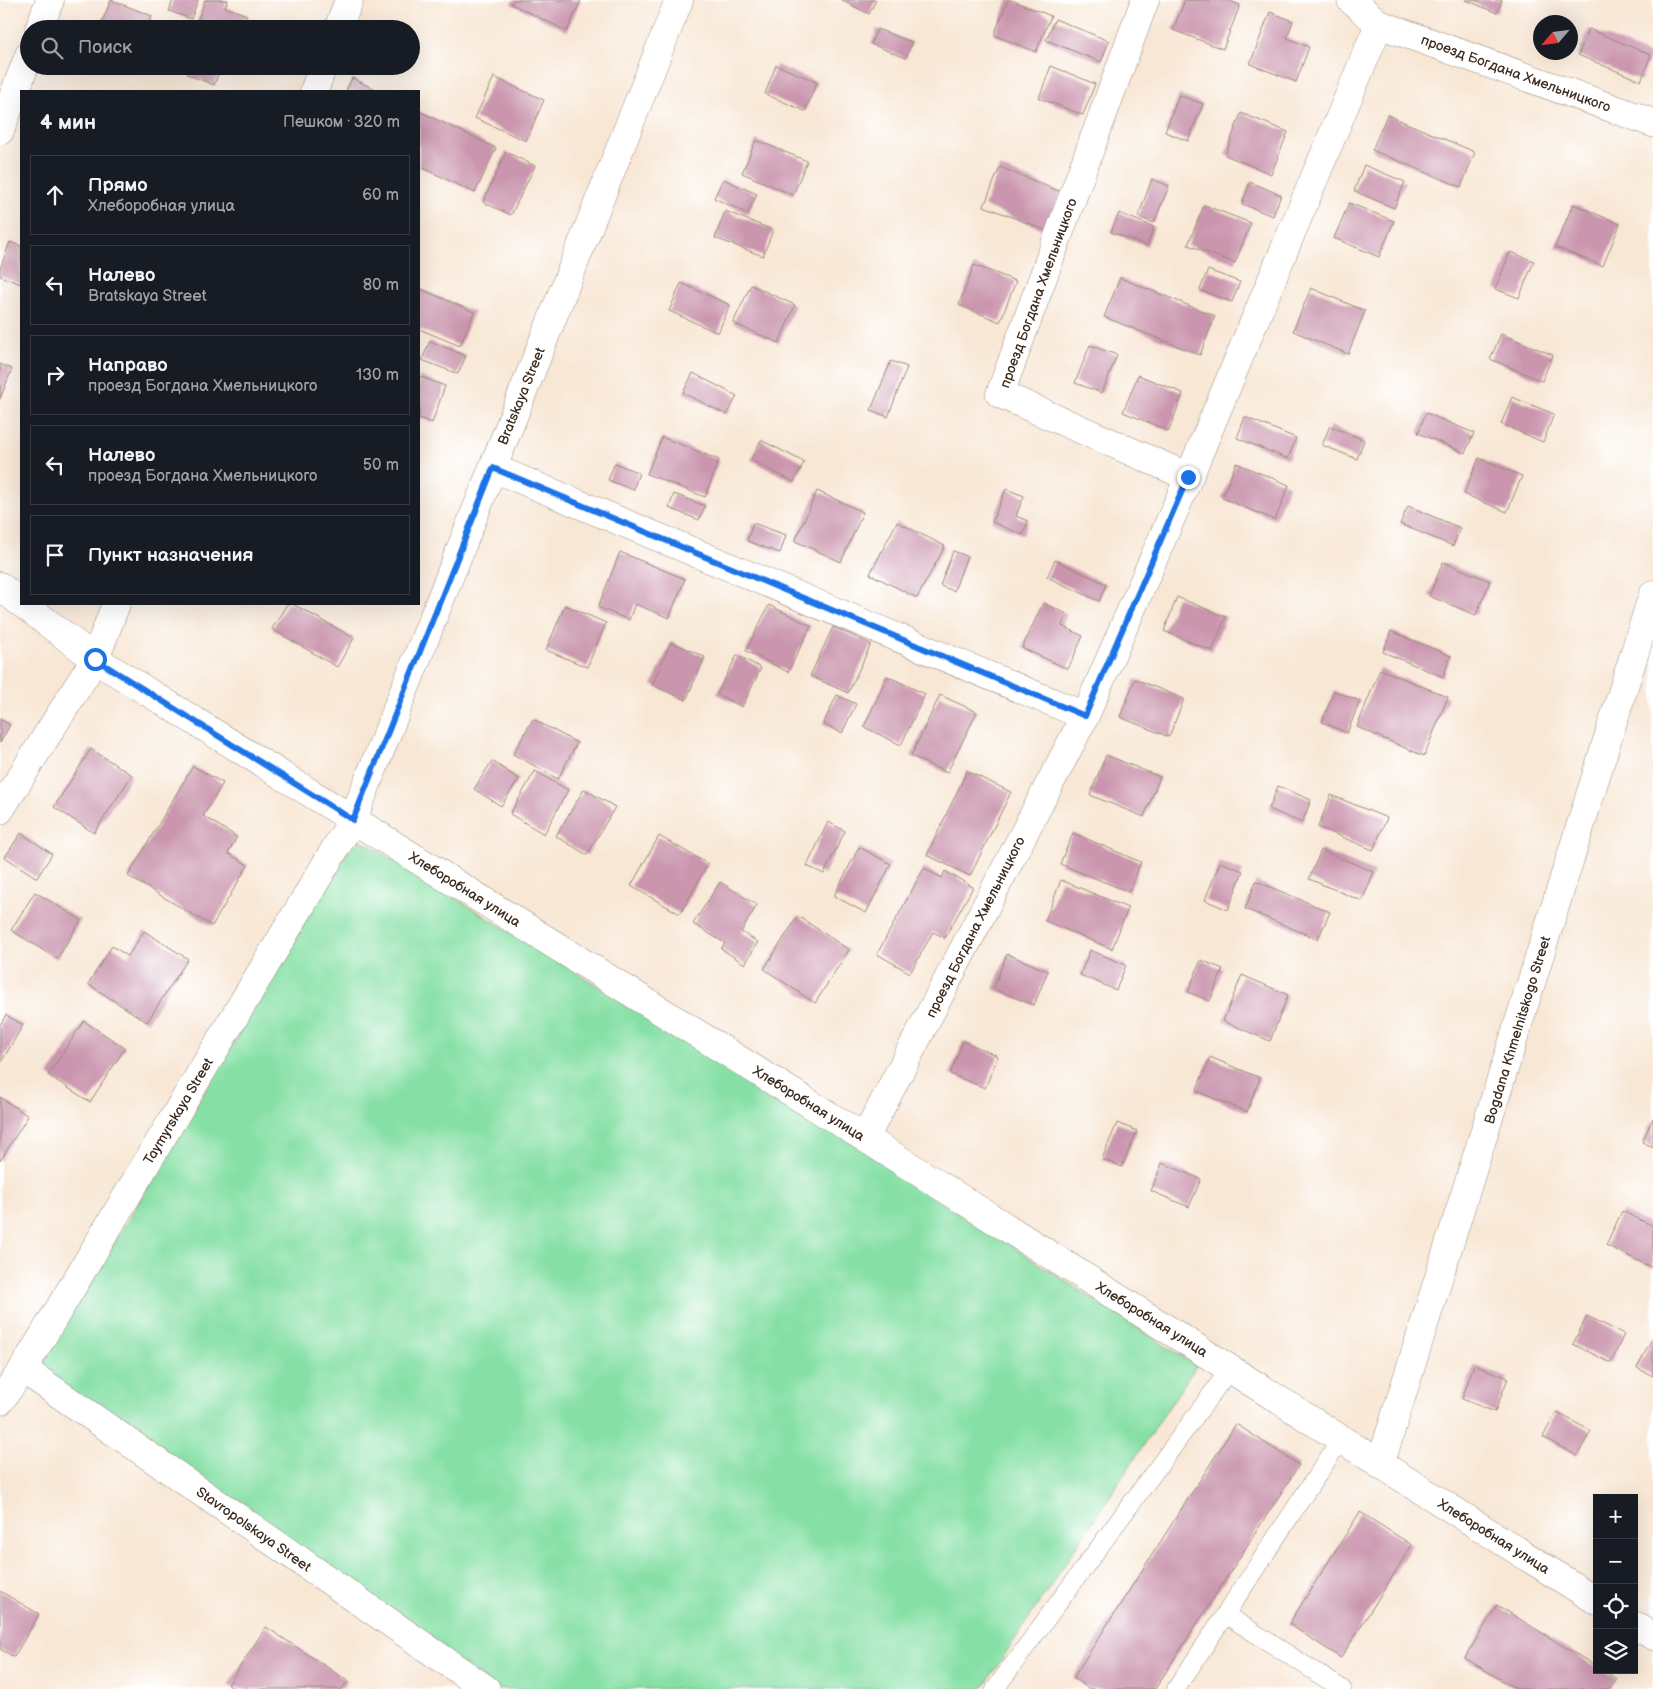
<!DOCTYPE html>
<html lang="ru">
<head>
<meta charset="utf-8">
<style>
	body { margin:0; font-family:"Balsamiq Sans",sans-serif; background:#242831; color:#f1f3f6 }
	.controls { position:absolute; right:15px; bottom:15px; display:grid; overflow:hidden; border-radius:0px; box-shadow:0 5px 20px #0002 }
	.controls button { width:45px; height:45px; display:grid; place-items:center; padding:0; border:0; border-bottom:1px solid #363941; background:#171b24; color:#f1f3f6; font:25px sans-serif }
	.compass { position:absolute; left:1533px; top:15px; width:45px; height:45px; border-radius:50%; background:#171b24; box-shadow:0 5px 20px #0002; rotate:242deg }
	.stop { position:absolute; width:15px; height:15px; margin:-11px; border:4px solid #1a73e8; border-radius:50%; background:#fff }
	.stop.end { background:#1a73e8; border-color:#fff; box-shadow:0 1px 5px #0008 }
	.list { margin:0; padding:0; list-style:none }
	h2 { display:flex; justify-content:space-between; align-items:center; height:65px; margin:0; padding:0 20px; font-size:21px }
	h2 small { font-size:16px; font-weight:400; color:#9ea1a6 }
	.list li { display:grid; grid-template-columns:32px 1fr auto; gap:15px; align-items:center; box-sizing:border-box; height:80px; margin:0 10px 10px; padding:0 10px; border:1px solid #363941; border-radius:0px }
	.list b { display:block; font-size:19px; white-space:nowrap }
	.list p { margin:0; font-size:16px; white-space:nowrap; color:#9ea1a6 }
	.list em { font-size:16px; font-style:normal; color:#9ea1a6 }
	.icon { flex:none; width:28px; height:28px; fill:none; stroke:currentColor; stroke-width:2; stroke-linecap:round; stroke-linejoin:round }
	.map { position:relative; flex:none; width:1653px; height:1689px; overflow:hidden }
	.search { position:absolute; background:#171b24; box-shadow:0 5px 20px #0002; left:20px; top:20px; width:400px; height:55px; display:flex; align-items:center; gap:12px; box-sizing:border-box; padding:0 18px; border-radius:28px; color:#9ea1a6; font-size:19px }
	.panel { position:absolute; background:#171b24; box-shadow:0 5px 20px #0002; left:20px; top:90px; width:400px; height:515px; border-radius:0px }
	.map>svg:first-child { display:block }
</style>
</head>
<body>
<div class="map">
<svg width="1653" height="1689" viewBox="0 0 1653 1689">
	<rect width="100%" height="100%" fill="#fff"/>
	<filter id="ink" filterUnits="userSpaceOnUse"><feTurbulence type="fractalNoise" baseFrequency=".02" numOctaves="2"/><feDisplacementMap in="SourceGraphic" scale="10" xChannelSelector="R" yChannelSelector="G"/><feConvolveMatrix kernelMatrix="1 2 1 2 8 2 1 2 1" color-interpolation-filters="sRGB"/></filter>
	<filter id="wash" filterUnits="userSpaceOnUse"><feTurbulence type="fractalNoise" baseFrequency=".0096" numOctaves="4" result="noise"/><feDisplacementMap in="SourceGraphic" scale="20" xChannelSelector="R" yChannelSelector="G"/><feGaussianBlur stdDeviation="1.12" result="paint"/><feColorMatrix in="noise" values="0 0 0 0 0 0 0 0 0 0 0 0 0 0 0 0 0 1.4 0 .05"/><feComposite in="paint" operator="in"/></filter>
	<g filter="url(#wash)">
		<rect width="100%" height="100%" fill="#f8e7d5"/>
		<path fill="#86e0a6" stroke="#608562" d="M356 837 858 1146 1196 1366 982 1689H498L38 1371Z"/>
		<g id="blocks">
			<g fill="#ca96ae">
				<path d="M111 0 152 16 147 29H99Z"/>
				<path d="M173 0H198L191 19 169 11Z"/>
				<path d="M205 0H228L225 7 247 15 241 29H199L195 27Z"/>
				<path d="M513 0H581L567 31 511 4Z"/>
				<path d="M842 0H876L869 14Z"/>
				<path d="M1008 0H1011L1051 16 1036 52 994 35Z"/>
				<path d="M1185 0H1227L1240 5 1223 49 1173 30Z"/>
				<path d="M1466 0H1502L1497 13Z"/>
				<path d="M1270 12 1293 21 1287 38 1309 47 1296 82 1250 64Z"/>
				<path d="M1055 19 1109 41 1101 62 1046 40Z"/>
				<path d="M877 29 912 42 906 58 871 44Z"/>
				<path d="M1589 29 1651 55 1641 81 1578 55Z"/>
				<path d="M776 65 817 82 805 111 765 94Z"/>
				<path d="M155 66H172L170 72Z"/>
				<path d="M190 66H221L214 85 187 74Z"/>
				<path d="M1051 66 1095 84 1083 115 1039 98Z"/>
				<path d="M494 77 544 100 526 141 475 118Z"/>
				<path d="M352 78 378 91H346Z"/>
				<path d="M1179 95 1203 104 1188 141 1165 132Z"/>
				<path d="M419 111 496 148 475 193 419 166Z"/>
				<path d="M1241 113 1288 132 1271 174 1225 155Z"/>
				<path d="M1387 115 1475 152 1461 187 1372 150Z"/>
				<path d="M756 140 807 161 793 195 742 173Z"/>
				<path d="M506 152 535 166 511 215 483 202Z"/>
				<path d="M1364 165 1405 182 1394 208 1354 191Z"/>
				<path d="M1000 167 1061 192 1045 230 984 206Z"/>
				<path d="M723 179 757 194 748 214 714 198Z"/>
				<path d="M1152 179 1169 186 1154 223 1138 217Z"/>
				<path d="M1250 182 1281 195 1273 216 1242 204Z"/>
				<path d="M1349 203 1394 221 1379 257 1334 238Z"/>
				<path d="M1573 204 1620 224 1603 266 1555 247Z"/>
				<path d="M1204 205 1251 223 1235 263 1188 245Z"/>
				<path d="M725 211 773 230 763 256 715 238Z"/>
				<path d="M1119 213 1154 227 1147 246 1111 232Z"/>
				<path d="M10 242 21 246V284L0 276V269Z"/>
				<path d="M1510 252 1534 261 1519 298 1495 289Z"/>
				<path d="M974 265 1016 281 1000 322 959 305Z"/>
				<path d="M1208 270 1240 282 1232 302 1200 290Z"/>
				<path d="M1120 278 1215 316 1200 355 1104 317Z"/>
				<path d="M681 283 730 305 718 333 669 311Z"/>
				<path d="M751 285 795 305 779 343 733 323Z"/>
				<path d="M419 288 474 312 460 346 419 329Z"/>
				<path d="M1311 288 1365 311 1348 354 1293 331Z"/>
				<path d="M1501 334 1553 355 1542 381 1490 359Z"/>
				<path d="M430 341 466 356 458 374 422 360Z"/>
				<path d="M1090 345 1117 355 1102 393 1075 383Z"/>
				<path d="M891 361 907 367 888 417 871 410Z"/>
				<path d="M0 364 12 369 0 399Z"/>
				<path d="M693 373 737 396 727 415 683 393Z"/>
				<path d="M1138 375 1183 393 1169 431 1123 412Z"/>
				<path d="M419 376 445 386 432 423 419 418Z"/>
				<path d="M1512 397 1554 414 1543 442 1501 424Z"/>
				<path d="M1426 413 1474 433 1465 453 1418 433Z"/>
				<path d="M1245 417 1296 438 1288 459 1237 438Z"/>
				<path d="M1330 426 1364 440 1357 459 1322 445Z"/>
				<path d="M662 437 719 460 705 497 647 474Z"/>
				<path d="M761 440 804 462 794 482 751 460Z"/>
				<path d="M1479 458 1522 476 1507 512 1464 494Z"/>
				<path d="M615 463 639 473 633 490 608 480Z"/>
				<path d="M1236 463 1289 485 1275 520 1222 498Z"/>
				<path d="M1006 489 1024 496 1016 516 1028 521 1023 535 992 522Z"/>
				<path d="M817 491 863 512 841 562 795 541Z"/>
				<path d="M674 494 705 506 699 520 669 508Z"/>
				<path d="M1408 506 1460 528 1453 546 1400 524Z"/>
				<path d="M897 522 945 546 917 598 870 574Z"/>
				<path d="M753 523 786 535 780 553 747 541Z"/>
				<path d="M953 551 967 556 954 591 940 586Z"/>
				<path d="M620 552 685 579 669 618 635 604 629 620 598 607Z"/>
				<path d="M1055 560 1106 584 1099 601 1047 577Z"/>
				<path d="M1443 562 1490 581 1476 615 1429 596Z"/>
				<path d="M1177 597 1226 617 1212 651 1164 631Z"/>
				<path d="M1043 603 1067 614 1062 626 1083 636 1068 669 1022 648Z"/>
				<path d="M287 604H293L354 638 337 667 272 629Z"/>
				<path d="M565 605 606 623 587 667 546 650Z"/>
				<path d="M769 605 811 626 788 672 746 651Z"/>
				<path d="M833 627 871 644 848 693 810 676Z"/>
				<path d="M1391 631 1451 656 1443 677 1383 652Z"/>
				<path d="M671 642 705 657 686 700 652 685Z"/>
				<path d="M737 655 761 668 742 707 717 694Z"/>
				<path d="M1380 669 1448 697 1424 756 1357 727Z"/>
				<path d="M887 676 925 694 901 745 864 727Z"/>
				<path d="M1135 679 1184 699 1169 737 1120 717Z"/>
				<path d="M1334 691 1360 701 1347 733 1322 722Z"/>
				<path d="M837 695 856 704 842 733 823 724Z"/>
				<path d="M940 695 977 712 947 773 911 756Z"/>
				<path d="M0 719 10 725 0 743Z"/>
				<path d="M533 719 577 743 558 779 513 754Z"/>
				<path d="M91 749 132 775 94 833 54 807Z"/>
				<path d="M1106 755 1160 777 1144 817 1090 795Z"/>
				<path d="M492 761 519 779 501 806 474 789Z"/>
				<path d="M193 766 223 783 203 816 237 837 228 853 248 865 212 926 128 876Z"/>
				<path d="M535 771 568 790 544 834 510 814Z"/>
				<path d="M967 771 1011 792 970 876 927 855Z"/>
				<path d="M1278 786 1311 800 1302 823 1269 809Z"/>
				<path d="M584 789 615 807 587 855 556 836Z"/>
				<path d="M1331 795 1387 818 1373 850 1318 827Z"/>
				<path d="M828 822 845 831 824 874 807 866Z"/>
				<path d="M21 833 52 854 37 878 5 857Z"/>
				<path d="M1073 833 1141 862 1129 892 1060 864Z"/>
				<path d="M659 836 708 864 680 914 631 886Z"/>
				<path d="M859 847 891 864 866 913 834 896Z"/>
				<path d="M1321 850 1374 872 1362 901 1309 879Z"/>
				<path d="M1220 862 1243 871 1228 910 1205 900Z"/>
				<path d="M924 868 942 878 945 871 973 887 945 938 933 932 910 973 877 954Z"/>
				<path d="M1061 880 1128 908 1112 949 1045 921Z"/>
				<path d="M1256 881 1330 912 1318 939 1245 909Z"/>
				<path d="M720 882 757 905 741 932 758 942 745 964 721 949 725 943 693 924Z"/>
				<path d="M35 892 81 920 57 959 11 930Z"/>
				<path d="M798 916 849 950 815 1003 764 969Z"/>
				<path d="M144 931 188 959 147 1022 88 984 112 946 128 956Z"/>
				<path d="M1090 950 1126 965 1116 990 1080 975Z"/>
				<path d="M1007 954 1048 971 1034 1005 993 989Z"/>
				<path d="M1201 960 1223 969 1210 1001 1188 992Z"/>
				<path d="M1242 975 1288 995 1270 1041 1223 1021Z"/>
				<path d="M6 1015 23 1025 0 1064V1025Z"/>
				<path d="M84 1021 125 1048 90 1102 48 1075Z"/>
				<path d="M963 1041 998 1056 985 1088 950 1074Z"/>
				<path d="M1210 1057 1260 1078 1247 1112 1196 1091Z"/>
				<path d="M0 1097 28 1116 0 1161Z"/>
				<path d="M1653 1118V1147L1642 1142Z"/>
				<path d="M1117 1123 1137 1131 1122 1167 1102 1159Z"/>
				<path d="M1162 1163 1201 1179 1189 1207 1151 1191Z"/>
				<path d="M1622 1211 1653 1226V1268L1606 1245Z"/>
				<path d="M1587 1316 1624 1334 1611 1363 1573 1344Z"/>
				<path d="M1653 1337V1376L1637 1368Z"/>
				<path d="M1474 1365 1508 1378 1495 1412 1462 1399Z"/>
				<path d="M1556 1412 1591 1431 1577 1456 1543 1437Z"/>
				<path d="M1236 1424 1299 1465 1155 1689H1090L1073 1678Z"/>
				<path d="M1360 1512 1412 1545 1341 1658 1289 1624Z"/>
				<path d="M0 1591 39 1614 14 1657 0 1649Z"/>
				<path d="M1497 1605 1597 1667V1670H1602L1617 1679 1610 1689H1516L1465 1658Z"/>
				<path d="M266 1627 348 1681 342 1689H235L228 1685Z"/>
			</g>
		</g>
	</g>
	<g filter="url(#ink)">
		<use href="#blocks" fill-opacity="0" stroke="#9a887a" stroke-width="1"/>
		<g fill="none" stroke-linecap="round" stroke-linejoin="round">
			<defs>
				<g id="lane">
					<path d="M1225 1614 1342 1689"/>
					<path d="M995 1689 1230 1369"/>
					<path d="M1176 1689 1341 1439"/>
				</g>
				<g id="street">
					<path d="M1145 0 1000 394 1189 477"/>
					<path d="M1351 0 1379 24"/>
					<path d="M39 29 50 0"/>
					<path d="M338 29 349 0"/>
					<path d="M314 91 323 66"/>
					<path d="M0 131 29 55"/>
					<path d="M493 468 1085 716"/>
					<path d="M0 586 21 603"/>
					<path d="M23 604 95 659 865 1138 1597 1601"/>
					<path d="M0 810 95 659 116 604"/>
					<path d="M865 1138 1085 716 1189 477 1379 24 1653 123"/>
					<path d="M23 1369 486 1689"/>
					<path d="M0 1401 23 1369 353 819 679 0"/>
					<path d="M1380 1465 1653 594"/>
					<path d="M1634 1625 1653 1636"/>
				</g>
			</defs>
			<use href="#lane" stroke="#9a887a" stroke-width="19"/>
			<use href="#street" stroke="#9a887a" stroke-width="29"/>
			<use href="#lane" stroke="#fff" stroke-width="18"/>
			<use href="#street" stroke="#fff" stroke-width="28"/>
		</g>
	</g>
	<g fill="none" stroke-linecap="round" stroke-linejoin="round" filter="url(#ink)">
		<path stroke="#1a73e8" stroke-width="6" d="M95 659 353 820 493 468 1085 716 1188 477"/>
	</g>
	<g text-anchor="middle" stroke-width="4" stroke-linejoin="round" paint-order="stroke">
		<g font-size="14" fill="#3b2a1e" stroke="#fff">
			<text transform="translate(1516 73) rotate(20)" y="5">проезд Богдана Хмельницкого</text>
			<text transform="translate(1038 293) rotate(-70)" y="5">проезд Богдана Хмельницкого</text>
			<text transform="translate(521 396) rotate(-68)" y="5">Bratskaya Street</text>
			<text transform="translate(465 889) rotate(32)" y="5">Хлеборобная улица</text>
			<text transform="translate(975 927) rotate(-63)" y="5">проезд Богдана Хмельницкого</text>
			<text transform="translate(1517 1030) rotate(-73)" y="5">Bogdana Khmelnitskogo Street</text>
			<text transform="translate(809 1103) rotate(32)" y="5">Хлеборобная улица</text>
			<text transform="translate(178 1111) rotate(-59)" y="5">Taymyrskaya Street</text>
			<text transform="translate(1152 1319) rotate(32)" y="5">Хлеборобная улица</text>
			<text transform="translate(254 1529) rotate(35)" y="5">Stavropolskaya Street</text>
			<text transform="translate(1494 1536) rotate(32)" y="5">Хлеборобная улица</text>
		</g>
	</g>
</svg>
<div class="controls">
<button>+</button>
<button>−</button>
<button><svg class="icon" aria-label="locate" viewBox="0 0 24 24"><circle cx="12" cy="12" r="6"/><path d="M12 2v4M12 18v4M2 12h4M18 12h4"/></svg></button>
<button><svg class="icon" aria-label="layers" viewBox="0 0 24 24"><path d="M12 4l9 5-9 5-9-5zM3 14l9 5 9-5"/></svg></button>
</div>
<svg class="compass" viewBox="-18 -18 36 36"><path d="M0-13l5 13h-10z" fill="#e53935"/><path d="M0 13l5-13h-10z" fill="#9ea1a6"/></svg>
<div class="stop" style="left:95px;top:659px"></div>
<div class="stop end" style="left:1188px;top:477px"></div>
<div class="search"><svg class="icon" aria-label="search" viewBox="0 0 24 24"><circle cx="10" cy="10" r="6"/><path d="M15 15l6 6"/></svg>Поиск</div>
<section class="panel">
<h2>4 мин<small>Пешком · 320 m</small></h2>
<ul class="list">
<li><svg class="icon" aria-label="ahead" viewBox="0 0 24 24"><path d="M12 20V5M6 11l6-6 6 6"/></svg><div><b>Прямо</b><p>Хлеборобная улица</p></div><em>60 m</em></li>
<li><svg class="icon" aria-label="left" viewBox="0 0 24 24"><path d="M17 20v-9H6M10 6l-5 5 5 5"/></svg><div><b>Налево</b><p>Bratskaya Street</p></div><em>80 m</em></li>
<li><svg class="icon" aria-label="right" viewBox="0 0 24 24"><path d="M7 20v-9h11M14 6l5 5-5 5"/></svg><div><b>Направо</b><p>проезд Богдана Хмельницкого</p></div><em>130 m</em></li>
<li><svg class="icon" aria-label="left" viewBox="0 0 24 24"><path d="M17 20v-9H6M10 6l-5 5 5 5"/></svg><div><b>Налево</b><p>проезд Богдана Хмельницкого</p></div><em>50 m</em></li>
<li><svg class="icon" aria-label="arrive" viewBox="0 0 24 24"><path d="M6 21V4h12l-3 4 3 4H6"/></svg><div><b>Пункт назначения</b></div></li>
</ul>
</section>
</div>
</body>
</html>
